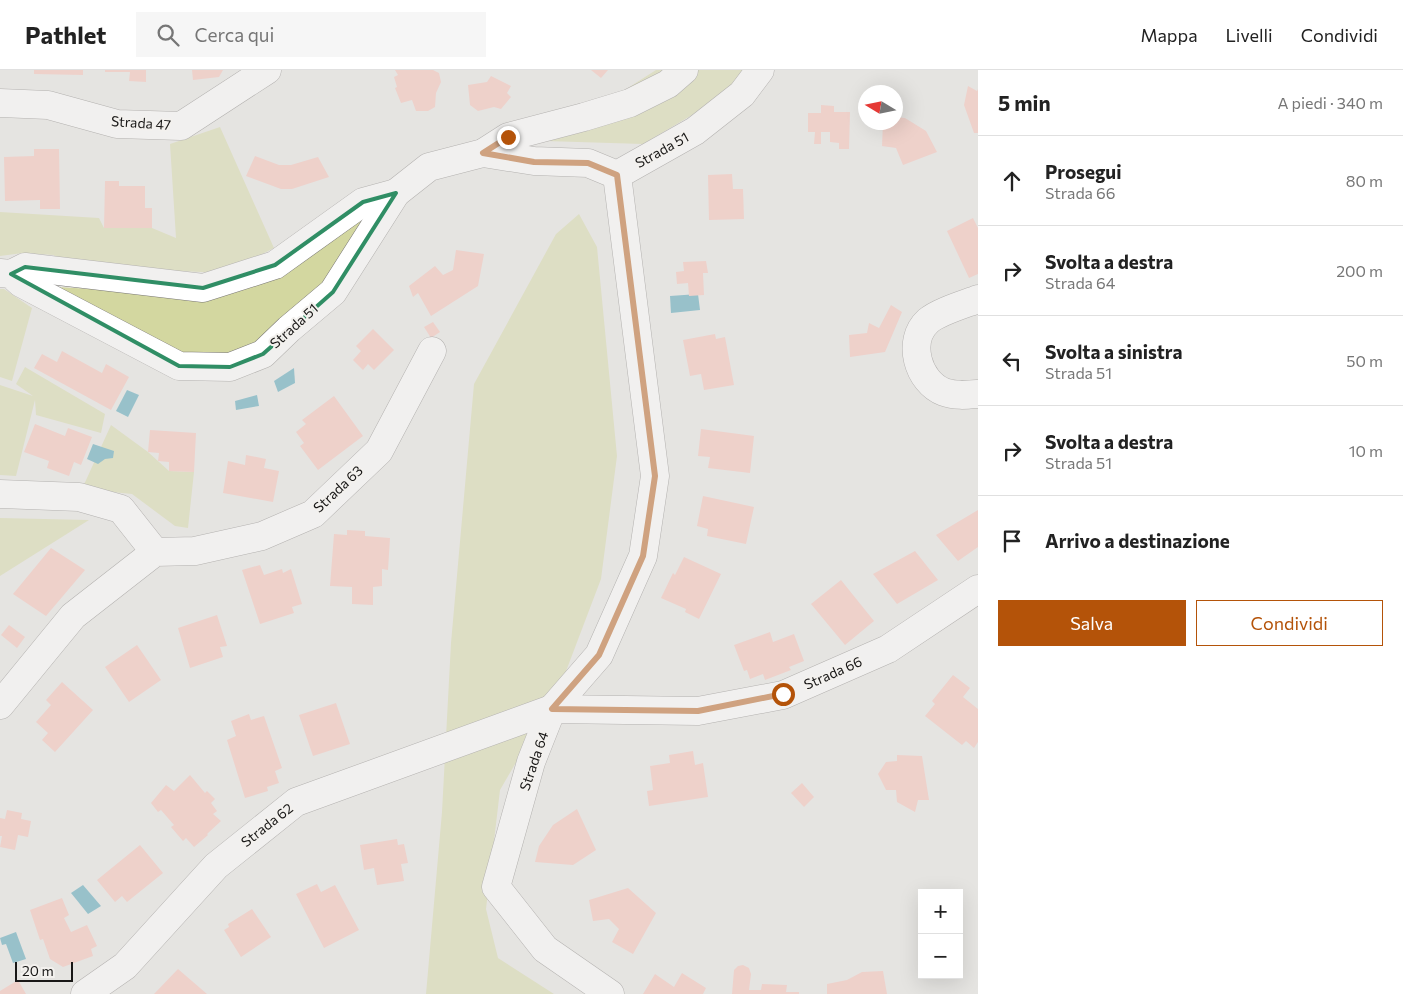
<!DOCTYPE html>
<html lang="it">
<head>
<meta charset="utf-8">
<style>
	body { margin:0; font-family:Commissioner,sans-serif; background:#f6f6f6; color:#222 }
	.controls { position:absolute; right:15px; bottom:15px; display:grid; overflow:hidden; border-radius:0px; box-shadow:0 5px 20px #0002 }
	.controls button { width:45px; height:45px; display:grid; place-items:center; padding:0; border:0; border-bottom:1px solid #e0e0e0; background:#fff; color:#222; font:25px sans-serif }
	.compass { position:absolute; left:858px; top:15px; width:45px; height:45px; border-radius:50%; background:#fff; box-shadow:0 5px 20px #0002; rotate:280deg }
	.scale { position:absolute; left:15px; bottom:12px; width:58px; box-sizing:border-box; padding-left:5px; border:2px solid #181716; border-top:0; font-size:14px; line-height:18px; white-space:nowrap; color:#181716; -webkit-text-stroke:4px #f3f1ee; paint-order:stroke }
	.stop { position:absolute; width:15px; height:15px; margin:-11px; border:4px solid #b45309; border-radius:50%; background:#fff }
	.stop.end { background:#b45309; border-color:#fff; box-shadow:0 1px 5px #0008 }
	.list { margin:0; padding:0; list-style:none }
	h2 { display:flex; justify-content:space-between; align-items:center; height:65px; margin:0; padding:0 20px; font-size:21px }
	h2 small { font-size:16px; font-weight:400; color:#767676 }
	.list li { display:grid; grid-template-columns:32px 1fr auto; gap:15px; align-items:center; box-sizing:border-box; height:90px; padding:0 20px; border-top:1px solid #e0e0e0 }
	.list b { display:block; font-size:19px; white-space:nowrap }
	.list p { margin:0; font-size:16px; white-space:nowrap; color:#767676 }
	.list em { font-size:16px; font-style:normal; color:#767676 }
	.actions { display:flex; gap:10px; padding:15px 20px }
	.actions a { flex:1; padding:11px 0; border:1px solid #b45309; border-radius:0px; text-align:center; font-size:18px; color:#b45309 }
	.actions .main { background:#b45309; color:#fff }
	.icon { flex:none; width:28px; height:28px; fill:none; stroke:currentColor; stroke-width:2; stroke-linecap:round; stroke-linejoin:round }
	.map { position:relative; flex:none; width:978px; height:924px; overflow:hidden }
	header { display:flex; align-items:center; gap:30px; box-sizing:border-box; height:70px; padding:0 25px; background:#fff; border-bottom:1px solid #e0e0e0 }
	header strong { font-size:24px }
	nav { display:flex; gap:28px; margin-inline-start:auto; font-size:18px }
	.search { width:350px; height:45px; background:#f6f6f6; display:flex; align-items:center; gap:12px; box-sizing:border-box; padding:0 18px; border-radius:0px; color:#767676; font-size:19px }
	main { display:flex }
	aside { flex:1; background:#fff }
	.map>svg:first-child { display:block }
</style>
</head>
<body>
<header>
<strong>Pathlet</strong>
<div class="search"><svg class="icon" aria-label="search" viewBox="0 0 24 24"><circle cx="10" cy="10" r="6"/><path d="M15 15l6 6"/></svg>Cerca qui</div>
<nav><a>Mappa</a><a>Livelli</a><a>Condividi</a></nav>
</header>
<main>
<div class="map">
<svg width="978" height="924" viewBox="0 0 978 924">
	<rect width="100%" height="100%" fill="#e5e4e1"/>
	<g fill="#d3d7a0">
		<path d="M656 0H750L714 32 643 74 545 71Z"/>
		<path d="M220 57 274 178 225 203 178 201 138 209 64 200 54 185 23 183 0 186V142L99 148 104 158H152L176 168 170 74Z"/>
		<path d="M579 144 597 177 617 386 601 509 560 617 500 720 486 839 498 888 554 924H426L442 742 451 573 474 314 556 164Z"/>
		<path d="M353 150 363 152 325 220 264 273 234 284 175 286 56 217 199 225Z"/>
		<path d="M0 219H4L32 238 12 311 0 307Z"/>
		<path d="M25 297 105 344 101 363 36 345 35 330 16 406 0 405V315L33 326 16 314Z"/>
		<path d="M111 355 148 382 169 401 194 402 188 458 175 456 132 424 82 419Z"/>
		<path d="M0 448 89 450 0 506Z"/>
	</g>
	<g fill="#3a98ae">
		<path d="M698 224 700 240 671 243 670 226Z"/>
		<path d="M294 298 295 313 278 322 274 311Z"/>
		<path d="M127 320 139 325 128 347 116 341Z"/>
		<path d="M257 325 259 336 236 340 235 331Z"/>
		<path d="M93 374 114 381 113 388 105 389 98 394 87 389Z"/>
		<path d="M83 815 101 836 88 844 71 823Z"/>
		<path d="M16 862 26 889 13 893 6 874 2 875 0 868Z"/>
	</g>
	<g fill="#f8baae">
		<path d="M34 0H83V5L34 4Z"/>
		<path d="M105 0H146V12L129 11 130 2H105Z"/>
		<path d="M192 0H223L219 7 193 10Z"/>
		<path d="M395 0H433L439 3 441 12 436 23 435 37 428 41H416L412 30 401 33 395 18 397 17 394 7 398 5Z"/>
		<path d="M591 0H608L601 8Z"/>
		<path d="M491 6 511 16 507 23 511 27 501 39 494 37 478 41 470 35 468 15 487 12Z"/>
		<path d="M968 16 977 21 978 19V63H974L964 35Z"/>
		<path d="M821 35 834 36V42H850L849 79H839V73L830 72V62H821V74H814L815 62H808V43H821Z"/>
		<path d="M896 47 905 48 926 61 937 82 903 95 896 78 882 76 883 52H896Z"/>
		<path d="M34 79H59L60 139H40V130L5 131 4 87 34 86Z"/>
		<path d="M255 86 279 95H291L318 87 329 107 292 119H281L246 106Z"/>
		<path d="M732 104 733 119H743L744 149 709 150 708 105Z"/>
		<path d="M105 111H119V116H145V138H152V158H104Z"/>
		<path d="M973 148 978 158V204L969 208 947 161Z"/>
		<path d="M456 180 484 184 478 216 431 246 418 223 413 227 409 216 435 196 443 205 453 200Z"/>
		<path d="M706 191 708 203H703L704 225 689 226 688 213 677 214 676 202 684 201 683 192Z"/>
		<path d="M891 235 902 242 885 282 850 287 849 265 867 263 869 253 879 258Z"/>
		<path d="M433 252 440 262 431 268 424 257Z"/>
		<path d="M373 259 394 280 374 300 368 294 363 300 353 290 361 281 356 276Z"/>
		<path d="M715 264 716 269 725 267 734 315 704 320 701 304 690 306 683 270Z"/>
		<path d="M62 281 102 303 106 294 129 307 111 340 34 298 42 284 57 292Z"/>
		<path d="M334 326 363 366 318 400 300 376 304 373 296 362 306 354 302 350Z"/>
		<path d="M35 354 65 366 68 358 92 367 81 395 74 392 69 406 47 398 49 391 24 382Z"/>
		<path d="M701 359 754 366 750 403 708 398 710 387 698 386Z"/>
		<path d="M150 360 196 363 194 402 169 401V392L158 391 159 383 148 382Z"/>
		<path d="M246 385 266 389 264 398 279 401 273 432 223 423 228 391 245 395Z"/>
		<path d="M703 426 754 437 746 474 707 466 708 459 697 456Z"/>
		<path d="M978 440V477L958 491 936 465Z"/>
		<path d="M347 460 365 461V466L390 468 388 500 382 499V516L373 517V535L352 534V517L330 516 334 464 347 465Z"/>
		<path d="M51 478 85 500 46 546 13 524Z"/>
		<path d="M915 481 938 510 897 534 873 504Z"/>
		<path d="M684 487 721 504 699 549 685 542 686 539 661 528 673 503 675 505Z"/>
		<path d="M260 495 264 505 282 499 283 503 291 499 302 534 292 537 294 543 260 554 242 500Z"/>
		<path d="M841 510 874 551 845 575 811 534Z"/>
		<path d="M217 545 227 576 220 577 223 587 190 598 178 558Z"/>
		<path d="M9 555 25 567 17 578 1 565Z"/>
		<path d="M770 562 773 572 794 564 804 591 789 597 791 600 765 610 763 604 750 609 747 600 744 601 734 575Z"/>
		<path d="M137 575 161 610 129 632 105 597Z"/>
		<path d="M953 605 970 618 963 627 978 639V672L974 678 966 671 962 675 925 646 935 634 932 631Z"/>
		<path d="M62 612 93 640 55 682 42 670 48 663 36 652 51 635 46 630Z"/>
		<path d="M336 633 350 674 313 686 299 645Z"/>
		<path d="M249 644 251 650 264 646 282 698 275 701 279 713 267 717 268 721 245 728 227 670 236 666 231 651Z"/>
		<path d="M693 681 695 695 703 693 708 727 649 736 647 721 653 720 650 696 670 693 669 685Z"/>
		<path d="M897 685 922 686 929 730H918L915 742 897 732 896 720H886L878 704 886 692 897 691Z"/>
		<path d="M190 705 205 723 207 721 215 729 211 733 217 741 213 744 221 751 207 764 208 765 194 777 186 768 183 771 171 757 174 755 161 740 158 742 151 733 166 715 174 721Z"/>
		<path d="M802 713 814 727 804 737 791 723Z"/>
		<path d="M577 739 596 780 573 795 535 792 539 776 553 755Z"/>
		<path d="M7 740 22 743 21 749 31 751 28 767 18 765 15 780 0 777 2 766H0V748L5 749Z"/>
		<path d="M397 769 398 775 404 774 408 793 401 794 404 811 377 815 374 798 364 800 360 775Z"/>
		<path d="M140 775 163 803 127 832 122 826 115 832 97 810Z"/>
		<path d="M317 814 321 822 335 815 359 860 324 878 296 824Z"/>
		<path d="M628 818 656 843 633 884 612 872 619 859 609 849 593 851 589 830Z"/>
		<path d="M62 828 69 845 64 848 71 862 87 855 97 876 91 879 93 886 63 897 50 889 43 869 40 870 30 840Z"/>
		<path d="M252 839 271 867 241 887 224 860 229 857 228 854Z"/>
		<path d="M743 895 749 898 751 904 749 920H761L762 914 787 915 786 922H799V924H732L734 900 738 896Z"/>
		<path d="M178 899 207 924H154Z"/>
		<path d="M883 901 887 924H827V914L847 910 862 902Z"/>
		<path d="M682 903 706 918 703 924H643L655 904 674 917Z"/>
		<path d="M18 910 26 924H0V921Z"/>
	</g>
	<g fill="none" stroke-linecap="round" stroke-linejoin="round">
		<defs>
			<g id="minor">
				<path d="M0 33 48 35 117 54 181 56 267 0"/>
				<path d="M483 83 534 91 588 93 617 105 695 61 742 24 760 0"/>
				<path d="M0 203 11 204 21 213 179 296 230 297 263 284 289 259 333 222 396 123 429 97 483 83 508 67 584 47 630 33 668 14 684 0"/>
				<path d="M11 204 25 197 203 218 275 195 363 132 396 123"/>
				<path d="M978 229C965 234 938 242 928 251 906 271 918 312 944 322 955 326 966 325 978 324"/>
				<path d="M0 424 79 427 121 439 155 482"/>
				<path d="M0 635 73 546 155 482 195 481 262 466 313 444 379 381 432 281"/>
				<path d="M85 924 125 896 216 796 296 732 552 639 698 641 783 625 888 579 978 519"/>
				<path d="M610 924 545 879 496 817 531 692 552 639 599 585 643 486 655 406 617 105"/>
			</g>
		</defs>
		<use href="#minor" stroke="#787673" stroke-width="29"/>
		<use href="#minor" stroke="#fff" stroke-width="28"/>
	</g>
	<g fill="none" stroke-linecap="round" stroke-linejoin="round">
		<path stroke="#b45309" stroke-width="6" d="M508 67 483 83 534 92 588 93 617 105 655 406 643 486 599 585 552 639 698 641 783 624"/>
	</g>
	<path d="M0 0H978V924H0ZM396 123 333 222 263 284 230 297 179 296 11 204 25 197 203 218 275 195 363 132Z" fill="#e5e4e1" fill-opacity=".55" fill-rule="evenodd"/>
	<path fill="none" stroke="#308e65" stroke-width="4" stroke-linejoin="round" d="M396 123 333 222 263 284 230 297 179 296 11 204 25 197 203 218 275 195 363 132Z"/>
	<g text-anchor="middle" stroke-width="4" stroke-linejoin="round" paint-order="stroke">
		<g font-size="14" fill="#181716" stroke="#f3f1ee">
			<text transform="translate(141 53) rotate(4)" y="5">Strada 47</text>
			<text transform="translate(662 80) rotate(-29)" y="5">Strada 51</text>
			<text transform="translate(294 256) rotate(-42)" y="5">Strada 51</text>
			<text transform="translate(338 419) rotate(-43)" y="5">Strada 63</text>
			<text transform="translate(833 603) rotate(-24)" y="5">Strada 66</text>
			<text transform="translate(534 691) rotate(-71)" y="5">Strada 64</text>
			<text transform="translate(267 755) rotate(-38)" y="5">Strada 62</text>
		</g>
	</g>
</svg>
<div class="controls">
<button>+</button>
<button>−</button>
</div>
<svg class="compass" viewBox="-18 -18 36 36"><path d="M0-13l5 13h-10z" fill="#e53935"/><path d="M0 13l5-13h-10z" fill="#767676"/></svg>
<div class="scale">20 m</div>
<div class="stop" style="left:783px;top:624px"></div>
<div class="stop end" style="left:508px;top:67px"></div>
</div>
<aside>
<h2>5 min<small>A piedi · 340 m</small></h2>
<ul class="list">
<li><svg class="icon" aria-label="ahead" viewBox="0 0 24 24"><path d="M12 20V5M6 11l6-6 6 6"/></svg><div><b>Prosegui</b><p>Strada 66</p></div><em>80 m</em></li>
<li><svg class="icon" aria-label="right" viewBox="0 0 24 24"><path d="M7 20v-9h11M14 6l5 5-5 5"/></svg><div><b>Svolta a destra</b><p>Strada 64</p></div><em>200 m</em></li>
<li><svg class="icon" aria-label="left" viewBox="0 0 24 24"><path d="M17 20v-9H6M10 6l-5 5 5 5"/></svg><div><b>Svolta a sinistra</b><p>Strada 51</p></div><em>50 m</em></li>
<li><svg class="icon" aria-label="right" viewBox="0 0 24 24"><path d="M7 20v-9h11M14 6l5 5-5 5"/></svg><div><b>Svolta a destra</b><p>Strada 51</p></div><em>10 m</em></li>
<li><svg class="icon" aria-label="arrive" viewBox="0 0 24 24"><path d="M6 21V4h12l-3 4 3 4H6"/></svg><div><b>Arrivo a destinazione</b></div></li>
</ul>
<div class="actions"><a class="main">Salva</a><a>Condividi</a></div>
</aside>
</main>
</body>
</html>
